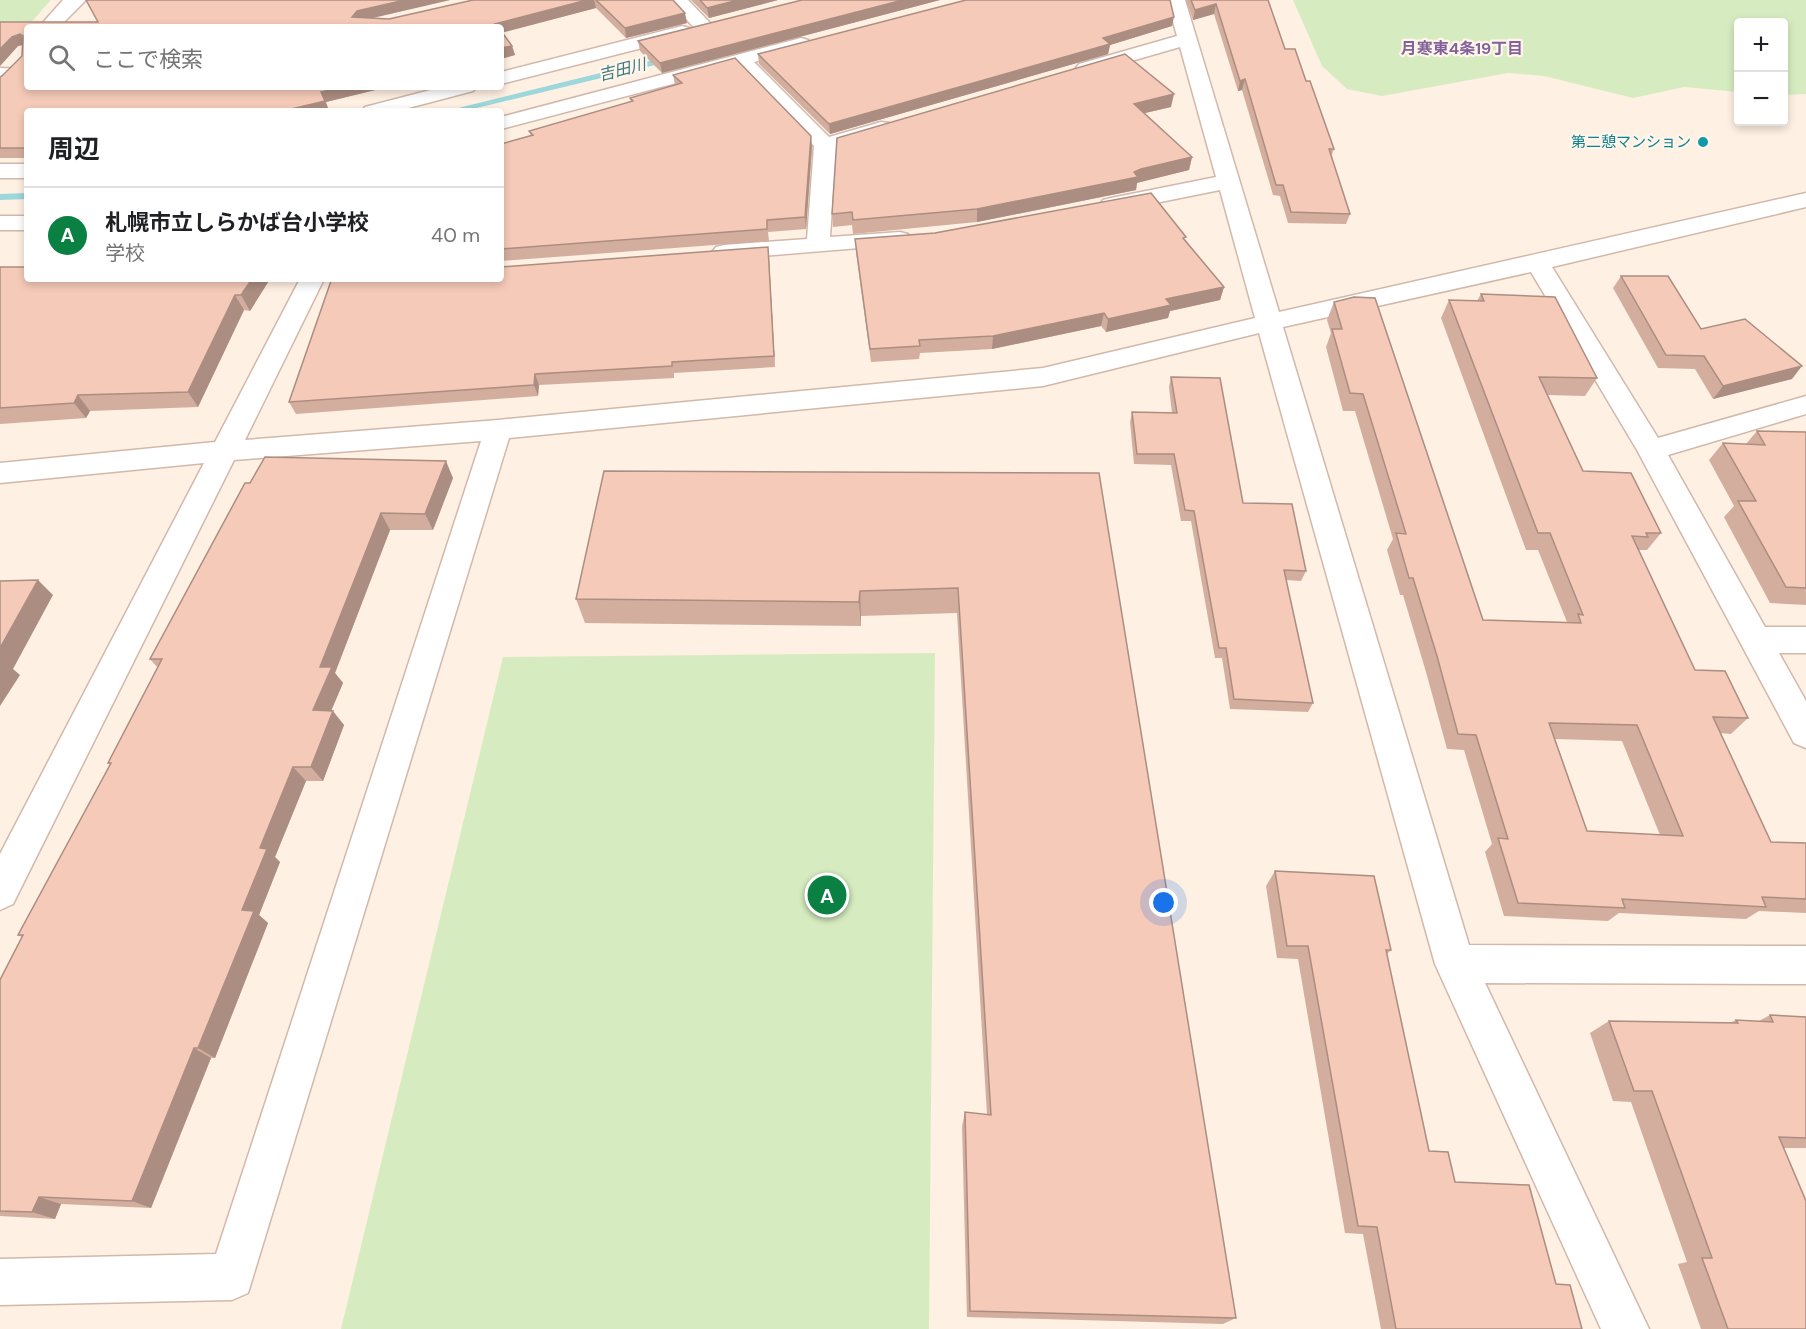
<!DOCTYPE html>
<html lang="ja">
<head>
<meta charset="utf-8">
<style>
	body { margin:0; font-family:"DM Sans","Noto Sans JP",sans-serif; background:#f6f6f6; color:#202124 }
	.controls { position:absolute; right:18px; top:18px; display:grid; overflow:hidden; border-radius:6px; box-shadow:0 3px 9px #0003 }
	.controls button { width:54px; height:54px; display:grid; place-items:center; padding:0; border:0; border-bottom:2px solid #e0e0e0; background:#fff; color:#202124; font:30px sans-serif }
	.you { position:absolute; left:1164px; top:903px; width:21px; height:21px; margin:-15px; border:4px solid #fff; border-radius:50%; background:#1a73e8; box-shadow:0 0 0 9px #1a73e833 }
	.badge { display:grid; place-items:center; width:39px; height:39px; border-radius:50%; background:#0b8043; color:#fff; font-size:20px; font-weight:700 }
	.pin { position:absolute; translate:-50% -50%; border:3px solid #fff; box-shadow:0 2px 6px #0006 }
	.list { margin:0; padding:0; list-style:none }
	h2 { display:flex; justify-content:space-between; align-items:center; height:78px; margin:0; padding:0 24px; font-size:26px }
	h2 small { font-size:20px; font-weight:400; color:#757577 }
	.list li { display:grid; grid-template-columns:39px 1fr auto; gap:18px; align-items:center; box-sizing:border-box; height:96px; padding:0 24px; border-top:2px solid #e0e0e0 }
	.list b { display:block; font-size:22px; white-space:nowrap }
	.list p { margin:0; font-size:20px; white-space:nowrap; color:#757577 }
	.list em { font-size:20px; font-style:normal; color:#757577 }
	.icon { flex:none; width:33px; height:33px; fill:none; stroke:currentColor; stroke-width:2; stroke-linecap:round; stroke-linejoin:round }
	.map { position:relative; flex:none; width:1806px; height:1329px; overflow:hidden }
	.search { position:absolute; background:#fff; box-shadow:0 3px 9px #0003; left:24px; top:24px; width:480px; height:66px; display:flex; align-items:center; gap:15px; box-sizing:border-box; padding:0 21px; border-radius:6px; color:#757577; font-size:22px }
	.panel { position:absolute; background:#fff; box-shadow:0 3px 9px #0003; left:24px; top:108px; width:480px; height:174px; border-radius:6px }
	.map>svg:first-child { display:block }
</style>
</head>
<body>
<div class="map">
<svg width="1806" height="1329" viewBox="0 0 1806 1329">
	<rect width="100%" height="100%" fill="#fef0e2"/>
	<g fill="#d6ecc0">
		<path d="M0 0H51L27 27H0Z"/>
		<path d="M1293 0H1806V94L1784 95V22H1738V92L1684 87 1633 98 1544 76 1508 73 1382 96 1347 89 1322 66Z"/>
		<path d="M935 653 929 1329H341L503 657Z"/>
	</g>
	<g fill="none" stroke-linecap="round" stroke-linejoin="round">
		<g fill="#9bd7db" fill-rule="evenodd">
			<path d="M673 55 678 58 676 60 464 111H446Z"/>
			<path d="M27 193V199L0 200V194Z"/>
		</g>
		<defs>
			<g id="minor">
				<path d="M63 0H86L59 27H39Z"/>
				<path d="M669 0H688L714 27 711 31H697Z"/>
				<path d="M1167 0H1185L1279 312 1806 193V207L1552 267 1658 438 1806 396V414L1668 455 1765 627H1806V653H1779L1806 701V748L1794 743 1637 450 1531 272 1283 327 1469 945 1806 946V984L1485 983 1649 1329H1601L1435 964 1259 333 1043 386 509 438 248 1293 232 1300 0 1305V1259L216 1254 481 441 234 460 13 904 0 910V854L204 463 0 483V463L215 442 300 279H324L245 440 498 420 1043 368 1255 318 1220 190 1111 212 1103 210 1100 205 1103 200 1111 198 1216 177 1180 47 1086 74 1079 72 1076 68 1079 64 1177 36Z"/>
				<path d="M682 26 689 28 692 32 689 36 501 84V72Z"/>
				<path d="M801 38 808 40 811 44 808 48 754 62 829 137 881 122 889 123 892 128 889 133 836 149 830 237 900 232 908 234 912 239 908 244 724 259 716 257 712 252 716 247 724 245 807 239 814 146 737 67 501 129V117Z"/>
				<path d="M0 68 27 69V81L0 80Z"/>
				<path d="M442 87H476L473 91 397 111H362L365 107Z"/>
				<rect x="0" y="164" width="27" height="14"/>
				<rect x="0" y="216" width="27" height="14"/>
			</g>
		</defs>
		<use href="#minor" stroke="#d2b8ab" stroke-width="3"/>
		<use href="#minor" fill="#fff" fill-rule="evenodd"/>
	</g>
	<g fill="#d3ae9e" fill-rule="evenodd">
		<path d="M86 0H450L371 18 389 19 473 0H673L687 23 626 38 596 8 502 32 512 46 515 55 326 102 27 111V158H0V77L2 76 22 56 23 45 18 46 0 66V22H98Z"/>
		<path d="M691 0H778L709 18Z"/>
		<path d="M802 0H940L662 73 640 51 638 41Z"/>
		<path d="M1186 0H1268L1285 49 1306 81 1334 149 1331 157 1350 214 1346 224 1288 223 1280 196 1273 195 1242 90 1238 91 1214 14 1193 20Z"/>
		<path d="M1172 26 1110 45 1108 54 830 134 759 64 758 54Z"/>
		<path d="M673 75 812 147 806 229 768 232 769 241 501 261V144L531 136 529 131 631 102 630 98 675 85Z"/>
		<path d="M1171 107 1145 113 1192 157 1189 170 1139 182 1137 183 1136 190 977 222 853 234 852 225 833 227 832 214 837 138Z"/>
		<path d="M855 239 1186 241 1224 287 1220 300 1170 311 1168 318 1106 332 1101 326 992 349 920 353 919 359 871 362 856 252Z"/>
		<path d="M769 259 775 367 674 373V378L539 385 538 396 296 414 289 402Z"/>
		<path d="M0 267 27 279H270L250 311 244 310 198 407 90 411 86 418 0 424Z"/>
		<path d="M1621 276 1701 329 1792 379 1713 399 1695 369 1658 368 1613 288Z"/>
		<path d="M1481 294 1597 378 1585 396 1547 395 1583 471 1661 533 1647 550H1638L1695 670 1748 718 1731 734 1720 733 1771 842 1806 843V913L1759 911 1746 919 1619 913 1608 921 1504 916 1485 852 1492 844 1464 750 1447 749 1426 672 1403 595H1400L1387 550 1393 539 1355 411H1343L1326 347 1331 333 1327 320 1334 302 1483 620 1567 622 1538 550H1526L1441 318 1449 300 1477 301ZM1555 739 1622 741 1660 835 1587 831Z"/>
		<path d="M1171 377 1243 503 1306 571 1301 581 1286 580 1313 703 1308 712 1230 709 1222 658H1215L1191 521H1181L1171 465 1134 464 1130 422 1132 412 1172 413 1169 387Z"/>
		<path d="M1757 431 1806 432V605L1770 603 1724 517 1734 506 1709 460 1723 443 1746 444Z"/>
		<path d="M1099 473 1236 1318 1223 1324 967 1317 962 1126 965 1112 987 1115 957 613 861 616V626L585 623 576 599Z"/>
		<path d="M453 478 433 530H390L335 673 343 683 331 711 344 725 323 781H306L275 857 280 862 259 915 268 923 215 1058H211L151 1208 61 1204 55 1219 0 1216V980L22 937 18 935 110 765 108 763 158 668 150 659 245 483Z"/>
		<path d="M1275 871 1391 950 1387 954 1429 1151 1455 1182 1556 1284 1582 1329H1381L1363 1234 1345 1233 1298 959 1277 958 1266 886Z"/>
		<path d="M1770 1015 1806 1017V1148H1784L1806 1329H1701L1678 1264 1687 1262 1631 1102 1613 1101 1590 1033 1609 1021 1730 1023 1736 1020 1759 1021Z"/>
	</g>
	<g fill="#ac8d81">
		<path d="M405 0H450L360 21 352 17 357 11Z"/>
		<path d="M587 0H594L596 8 501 33V27H496L495 24Z"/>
		<path d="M738 0H778L709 18 707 8Z"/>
		<path d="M903 0H940L662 73 660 63Z"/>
		<path d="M1216 4 1214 14 1193 20 1195 10Z"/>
		<path d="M685 13 687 23 626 38 625 28Z"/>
		<path d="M1174 17 1172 26 1110 45 1108 54 830 134 829 124 1103 38Z"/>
		<path d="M20 34 26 44 18 46 0 66V49L12 37Z"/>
		<path d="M512 46 515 55 501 59V48Z"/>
		<path d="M1245 79 1242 90 1238 91 1240 81Z"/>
		<path d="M343 87H388L326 102 329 111H283L321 92Z"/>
		<path d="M1174 94 1171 107 1132 116 1134 104Z"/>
		<path d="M811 136 812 147 806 229 805 217Z"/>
		<path d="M1192 157 1189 170 1137 183 1136 190 977 222V209L1134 172 1141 169Z"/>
		<path d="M768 247 769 259 775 367 774 356Z"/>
		<path d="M252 279H270L250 311 241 295Z"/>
		<path d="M1224 287 1220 300 1170 311 1168 318 1106 332 1108 319 1166 299Z"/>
		<path d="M235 295 244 310 198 407 188 392Z"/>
		<path d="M1104 313 1101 326 992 349 993 336Z"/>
		<path d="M1802 366 1792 379 1713 399 1723 386Z"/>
		<path d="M535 374 539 385 538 396 534 385Z"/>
		<path d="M78 395 90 411 86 418 74 403Z"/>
		<path d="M446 461 453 478 433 530 425 514Z"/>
		<path d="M381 513 390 530 335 673 343 683 325 725 313 710 320 667Z"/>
		<path d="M38 580 53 595 13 669 20 675 0 706V648Z"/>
		<path d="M860 591 861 616V626L859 602Z"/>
		<path d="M333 711 344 725 323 781 311 767Z"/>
		<path d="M293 767 306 781 275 857 280 862 259 915 268 923 215 1058 198 1048 242 910 260 848Z"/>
		<path d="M194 1048 211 1058 151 1208 132 1201Z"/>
		<path d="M39 1197 61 1204 55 1219 32 1212Z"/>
	</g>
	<g fill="#f5cab8" stroke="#ac8d81" stroke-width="1.5" fill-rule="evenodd">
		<path d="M86 0H405L357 11 352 17 389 19 473 0H587L495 24 498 27H27V87H343L321 92 325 101 283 111H27V148H0V77L2 76 22 56 23 36 20 34 12 37 0 49V22H98Z"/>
		<path d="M596 0H673L685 13 625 28Z"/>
		<path d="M700 0H738L707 8Z"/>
		<path d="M802 0H903L660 63 638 41Z"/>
		<path d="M966 0H1170L1174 17 1103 38 1110 44 829 124 758 54Z"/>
		<path d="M1191 0H1268L1285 49H1295L1306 81H1310L1334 149H1329L1350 214 1291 212 1283 185H1276L1245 79 1240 81 1216 4 1195 10Z"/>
		<path d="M501 31 512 46 501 48Z"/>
		<path d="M1125 54 1174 94 1134 104 1192 157 1141 169 1134 172 1138 177 977 209 853 220 852 212 832 214 837 138Z"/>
		<path d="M735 58 811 136 805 217 767 220V229L501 249V144L533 135 529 131 633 101 630 98 682 83 673 75Z"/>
		<path d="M1151 193 1186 237 1183 238 1224 287 1166 299 1171 305 1108 319 1104 313 993 336 919 340 920 346 870 349 855 239 935 233Z"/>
		<path d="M768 247 774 356 672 362V366L535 374 534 385 289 402 331 281 352 279H501V267Z"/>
		<path d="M0 267H27V279H252L241 295H235L188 392 78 395 74 403 0 408Z"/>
		<path d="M1621 276H1668L1701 329 1745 319 1802 366 1723 386 1704 356 1666 355Z"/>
		<path d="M1481 294 1555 297 1597 378 1539 377 1583 471 1631 473 1661 533H1646L1648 537 1632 536 1695 670 1725 671 1748 718 1713 717 1771 842 1806 843V899L1762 897 1766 907 1622 899 1625 908 1518 903 1498 838 1508 839 1476 735 1458 734 1437 656 1413 578H1409L1396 533 1406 534 1363 394 1350 393 1332 329H1342L1334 302 1354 297 1375 298 1483 620 1581 623 1578 614 1583 615 1550 533H1538L1449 300 1484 301ZM1549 723 1637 725 1683 836 1587 831Z"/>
		<path d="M1171 377 1220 378 1243 503 1292 504 1306 571 1284 570 1313 703 1234 699 1226 648H1219L1194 511 1185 510 1174 454H1137L1132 412 1177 413Z"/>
		<path d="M1757 431 1806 432V588L1786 587 1738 501H1756L1723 443 1765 445Z"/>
		<path d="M265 457 446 461 425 514 381 513 320 667H332L313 710 333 711 311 767H293L260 848 267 849 242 910 254 911 198 1048H194L132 1201 39 1197 32 1212 0 1211V980L23 935H18L111 763H108L162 659H150L245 483H250Z"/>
		<path d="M604 471 1099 473 1236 1318 970 1311 965 1112 991 1115 958 588 860 591 859 602 576 599Z"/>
		<path d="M38 580 0 648V581Z"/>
		<path d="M1275 871 1374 876 1391 950H1386L1429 1151 1448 1152 1455 1182 1529 1185 1556 1284 1570 1285 1582 1329H1396L1377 1227 1358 1226 1308 946H1287Z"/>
		<path d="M1770 1015 1806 1017V1138L1779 1137 1806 1201V1329H1728L1702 1258H1712L1652 1091H1634L1609 1021 1738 1023 1736 1020 1773 1022Z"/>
	</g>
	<circle fill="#0f9aa8" stroke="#fff5ea" stroke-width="2" cx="1703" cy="142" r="6"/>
	<g text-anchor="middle" stroke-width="4.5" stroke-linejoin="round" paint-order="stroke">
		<g font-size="15" fill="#0d838f" stroke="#fff5ea" text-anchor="end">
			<text x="1691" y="147">第二憩マンション</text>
		</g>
		<g font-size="16" font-weight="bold" fill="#82629b" stroke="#fff5ea">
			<text x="1462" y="54">月寒東4条19丁目</text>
		</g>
		<g font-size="16" font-style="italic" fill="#3a787e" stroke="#fff5ea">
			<text transform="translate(622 69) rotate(-14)" y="6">吉田川</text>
		</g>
	</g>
</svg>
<div class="controls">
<button>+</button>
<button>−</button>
</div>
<div class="you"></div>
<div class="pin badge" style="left:827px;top:895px">A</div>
<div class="search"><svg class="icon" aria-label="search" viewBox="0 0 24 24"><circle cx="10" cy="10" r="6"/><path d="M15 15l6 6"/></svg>ここで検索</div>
<section class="panel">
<h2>周辺<small></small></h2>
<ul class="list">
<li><span class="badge">A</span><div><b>札幌市立しらかば台小学校</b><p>学校</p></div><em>40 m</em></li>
</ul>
</section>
</div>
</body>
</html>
